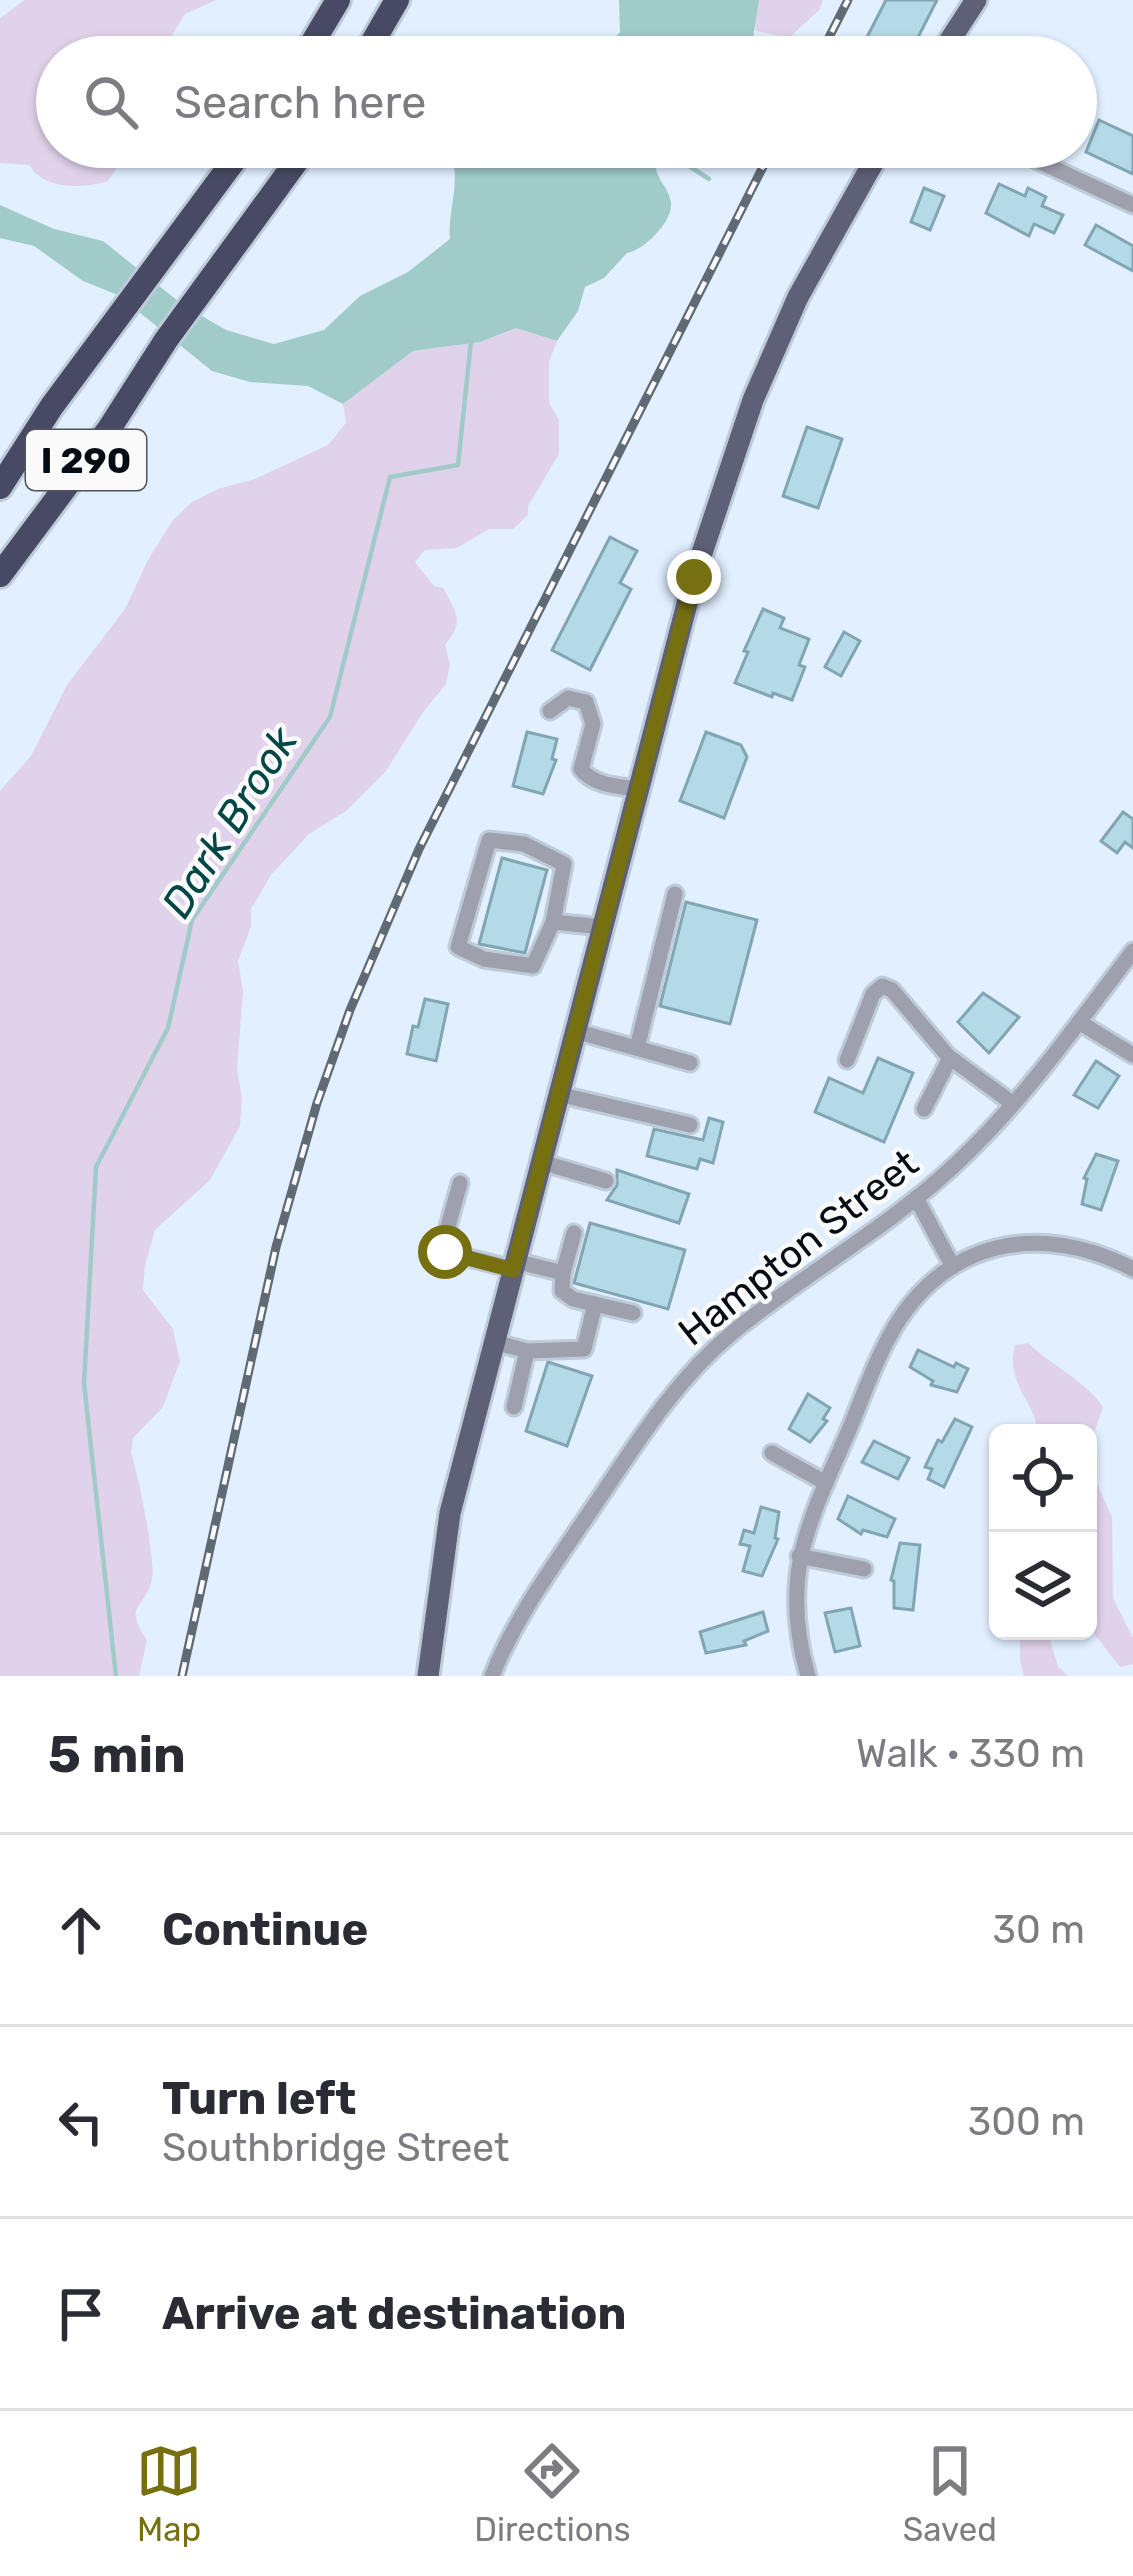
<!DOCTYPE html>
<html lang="en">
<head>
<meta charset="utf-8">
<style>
	body { margin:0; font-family:Rubik,sans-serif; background:#f7f7f7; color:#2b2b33 }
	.controls { position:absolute; right:36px; bottom:36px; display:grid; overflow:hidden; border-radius:18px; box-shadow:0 3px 9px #0004 }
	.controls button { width:108px; height:108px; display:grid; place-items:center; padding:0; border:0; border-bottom:3px solid #e1e1e2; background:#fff; color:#2b2b33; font:60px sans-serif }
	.stop { position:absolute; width:36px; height:36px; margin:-27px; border:9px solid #767011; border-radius:50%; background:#fff }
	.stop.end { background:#767011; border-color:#fff; box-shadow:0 3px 12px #0008 }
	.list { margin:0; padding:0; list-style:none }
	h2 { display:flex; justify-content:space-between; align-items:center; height:156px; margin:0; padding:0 48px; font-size:51px }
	h2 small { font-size:39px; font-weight:400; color:#7c7c81 }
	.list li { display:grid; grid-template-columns:78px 1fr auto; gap:36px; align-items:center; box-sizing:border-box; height:192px; padding:0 48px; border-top:3px solid #e1e1e2 }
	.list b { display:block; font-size:45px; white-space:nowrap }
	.list p { margin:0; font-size:39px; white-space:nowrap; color:#7c7c81 }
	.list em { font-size:39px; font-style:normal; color:#7c7c81 }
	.icon { flex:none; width:66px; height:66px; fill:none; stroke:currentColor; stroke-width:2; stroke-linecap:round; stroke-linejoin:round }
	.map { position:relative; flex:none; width:1133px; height:1676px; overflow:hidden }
	.search { position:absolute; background:#fff; box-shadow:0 3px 9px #0004; left:36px; right:36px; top:36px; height:132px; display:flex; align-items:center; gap:30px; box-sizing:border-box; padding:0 42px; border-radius:66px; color:#7c7c81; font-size:45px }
	.sheet { height:732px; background:#fff }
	nav { display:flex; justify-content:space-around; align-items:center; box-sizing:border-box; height:168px; border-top:3px solid #e1e1e2; background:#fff; font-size:33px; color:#7c7c81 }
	nav a { display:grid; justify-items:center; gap:6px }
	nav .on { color:#767011 }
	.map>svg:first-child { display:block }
</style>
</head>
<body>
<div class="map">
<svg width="1133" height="1676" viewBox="0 0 1133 1676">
	<rect width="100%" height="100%" fill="#e1efff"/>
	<g fill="#e0d2ea">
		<path d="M25 0H216L185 14 167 43 173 57H57V147H121L116 169 108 181C82 189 44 190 29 165L0 163V18Z"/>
		<path d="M759 0H823L820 9 789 38 756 31 754 11Z"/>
		<path d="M516 328 557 341 549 362V403L559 420V454L528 506V515L513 529H489L457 548 425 550 415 562 434 586 443 588C457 614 465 621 445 645L450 664 446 684 423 712 386 771 346 811 309 834 271 875 251 909V926L238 961 243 991 237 1069 242 1098 240 1126 210 1180 155 1230 145 1265 143 1290 173 1329 180 1361 163 1407 133 1438 131 1453C138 1472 156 1562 152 1579 145 1610 122 1604 147 1640L139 1676H0V791L31 756 67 685 125 609 148 560 173 520 192 502 218 489 255 479 328 445 346 423 343 404 413 351 480 342Z"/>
		<path d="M1028 1343C1052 1366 1086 1381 1103 1407L1088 1451V1433H1038C1035 1400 1005 1385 1015 1345Z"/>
		<path d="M1088 1464 1112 1517 1113 1598 1133 1638V1664L1120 1667 1088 1626Z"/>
		<path d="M1020 1631H1047L1058 1666 1068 1676H1024L1020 1661Z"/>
	</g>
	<g fill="#a0cbc9">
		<path d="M619 0H759L750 57H598L620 32Z"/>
		<path d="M446 147H662C645 175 668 181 671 203 673 222 643 251 627 253L604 278 585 287 578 311 557 341 516 328 480 342 413 351 343 404 308 386 250 382 212 371 118 295 83 281 34 246 0 238V205L54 229 103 241 183 305 226 330 274 344 324 330 360 296 408 272 450 239C447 210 465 171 446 147Z"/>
	</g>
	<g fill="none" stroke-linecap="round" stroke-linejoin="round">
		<g stroke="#a0cbc9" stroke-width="4.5">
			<path d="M660 147 709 179"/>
			<path d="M116 1676 84 1383 96 1167 168 1028 192 920 330 717 390 477 458 465 471 341"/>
		</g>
	</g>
	<g fill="#b4d9e7" stroke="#81a5b2" stroke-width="3">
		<path d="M886 0H937L908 57 866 39Z"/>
		<path d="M1099 120 1133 136V174L1086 152Z"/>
		<path d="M999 184 1025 196 1028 188 1046 197 1042 206 1063 215 1054 233 1034 224 1029 236 986 213Z"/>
		<path d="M924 188 944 196 930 230 911 222Z"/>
		<path d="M1096 225 1133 246V271L1085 245Z"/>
		<path d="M807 427 842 439 818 508 783 496Z"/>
		<path d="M610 537 637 551 620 583 631 589 590 670 552 650Z"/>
		<path d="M763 609 784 618 780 628 809 639 799 665 805 667 792 700 773 693 772 697 735 683 748 652 744 651Z"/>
		<path d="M844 632 860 641 841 676 825 667Z"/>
		<path d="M527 732 557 739 552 759 556 760 543 794 513 786Z"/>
		<path d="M706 732 741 745 747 757 724 818 680 801Z"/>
		<path d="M1123 812 1133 819V848L1125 842 1117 853 1101 841Z"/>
		<path d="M502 858 547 870 525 953 479 944Z"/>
		<path d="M686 902 757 920 730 1024 660 1006Z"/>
		<path d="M983 993 1019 1017 989 1053 958 1022Z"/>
		<path d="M425 999 448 1004 436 1061 407 1054 413 1026 418 1027Z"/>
		<path d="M878 1058 913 1073 884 1142 815 1112 829 1078 863 1093Z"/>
		<path d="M1096 1061 1119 1076 1098 1108 1074 1095Z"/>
		<path d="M709 1118 723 1122 713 1163 700 1159 697 1169 647 1156 654 1129 703 1140Z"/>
		<path d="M1096 1154 1118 1161 1101 1210 1082 1204 1087 1179 1084 1178Z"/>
		<path d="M617 1170 689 1194 679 1223 607 1200 617 1185Z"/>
		<path d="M590 1223 685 1250 668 1309 574 1283Z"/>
		<path d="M918 1350 954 1367 956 1363 968 1369 957 1392 931 1385 933 1381 910 1367Z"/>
		<path d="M548 1362 592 1376 567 1446 526 1431Z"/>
		<path d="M808 1394 830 1408 823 1419 827 1421 810 1442 789 1429Z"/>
		<path d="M955 1419 972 1427 944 1487 928 1479 932 1469 925 1467 938 1440 942 1442Z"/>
		<path d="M874 1441 909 1458 898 1479 862 1462Z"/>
		<path d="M848 1496 895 1519 887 1537 863 1530 861 1534 838 1519Z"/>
		<path d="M761 1507 779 1512 775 1538 778 1539 762 1576 743 1571 750 1546 740 1544 744 1530 754 1533Z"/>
		<path d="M900 1543 920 1545 913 1610 894 1608V1581L891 1580Z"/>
		<path d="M851 1608 860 1646 835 1652 825 1613Z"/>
		<path d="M763 1612 768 1631 744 1641 746 1645 706 1653 700 1632Z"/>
	</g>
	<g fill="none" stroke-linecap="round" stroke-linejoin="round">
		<defs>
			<g id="minor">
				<path d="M1008 147 1133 205"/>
				<path d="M550 711 568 698 586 702 593 724 581 769C594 786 618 786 638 789"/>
				<path d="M553 922 533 966 484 959 458 947 489 840 524 844 564 864 553 922 602 927"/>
				<path d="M1079 1022 1133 1055"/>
				<path d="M575 1031 690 1063"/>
				<path d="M637 1048 675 894"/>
				<path d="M847 1060 873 994 882 986 892 990 948 1056 1012 1103"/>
				<path d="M558 1094 690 1125"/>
				<path d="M924 1109 950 1058"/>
				<path d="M541 1162 606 1181"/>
				<path d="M460 1183 446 1234 445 1252 513 1269"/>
				<path d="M916 1198 952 1265"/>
				<path d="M515 1261 563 1273 562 1291 573 1299 633 1313"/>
				<path d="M563 1273 574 1233"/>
				<path d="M494 1342 527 1351 584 1349 595 1304"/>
				<path d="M514 1407 527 1351"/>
				<path d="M772 1453 826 1483"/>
				<path d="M799 1556 864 1569"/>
				<path d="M492 1676C516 1616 554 1565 590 1512 633 1449 673 1382 732 1333 805 1273 890 1227 958 1162 1024 1100 1078 1023 1133 951"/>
				<path d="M808 1676C779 1574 809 1522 849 1430 862 1399 873 1366 889 1337 941 1240 1039 1220 1133 1269"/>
			</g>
			<g id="major">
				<path d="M939 57 976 0"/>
				<path d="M428 1676 450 1513 694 577 753 400 798 297 882 147"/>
			</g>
			<g id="highway">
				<path d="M304 57 338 0"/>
				<path d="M364 57 397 0"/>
				<path d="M0 487 52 406 244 147"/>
				<path d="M0 575 109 429 166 340 307 147"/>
			</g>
		</defs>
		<use href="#minor" stroke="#becbd9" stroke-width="21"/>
		<use href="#major" stroke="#becbd9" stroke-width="27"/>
		<use href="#highway" stroke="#becbd9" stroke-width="30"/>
		<use href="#minor" stroke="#9fa0ae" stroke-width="15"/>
		<use href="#major" stroke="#5e6078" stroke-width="21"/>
		<use href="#highway" stroke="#484a65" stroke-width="24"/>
		<defs>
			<g id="rail">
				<path d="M819 57 848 0"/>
				<path d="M182 1676 276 1247 317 1103 350 1010 419 849 773 147"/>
			</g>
		</defs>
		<use href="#rail" stroke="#606a75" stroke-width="9"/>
		<use href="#rail" stroke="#fafafa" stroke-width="4.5" stroke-dasharray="14" stroke-linecap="butt"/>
	</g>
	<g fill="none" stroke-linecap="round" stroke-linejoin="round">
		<path stroke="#767011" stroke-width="15" d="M445 1252 513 1270 694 577"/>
	</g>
	<g text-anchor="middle" stroke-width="9" stroke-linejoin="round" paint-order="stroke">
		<rect fill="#fafafa" stroke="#4e5359" stroke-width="3" x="26" y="430" width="120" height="60" rx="9"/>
		<g font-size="36" font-weight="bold" fill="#050c14">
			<text x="86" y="473">I 290</text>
		</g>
		<g font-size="39" fill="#050c14" stroke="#fafafa">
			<text transform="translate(798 1247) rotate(-38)" y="14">Hampton Street</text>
		</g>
		<g font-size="42" font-style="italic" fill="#034646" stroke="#fafafa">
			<text transform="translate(229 822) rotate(-58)" y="15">Dark Brook</text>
		</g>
	</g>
</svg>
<div class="controls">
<button><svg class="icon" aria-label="locate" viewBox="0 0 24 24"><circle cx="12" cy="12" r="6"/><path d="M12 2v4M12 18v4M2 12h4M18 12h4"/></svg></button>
<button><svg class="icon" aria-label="layers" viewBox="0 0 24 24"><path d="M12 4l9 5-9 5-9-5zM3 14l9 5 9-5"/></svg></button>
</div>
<div class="stop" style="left:445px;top:1252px"></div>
<div class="stop end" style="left:694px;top:577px"></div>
<div class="search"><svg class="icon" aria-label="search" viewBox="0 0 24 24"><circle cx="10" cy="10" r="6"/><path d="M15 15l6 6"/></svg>Search here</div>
</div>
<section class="sheet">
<h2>5 min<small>Walk · 330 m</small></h2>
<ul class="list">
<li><svg class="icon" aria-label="ahead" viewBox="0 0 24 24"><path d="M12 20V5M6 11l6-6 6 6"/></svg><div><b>Continue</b></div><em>30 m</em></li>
<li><svg class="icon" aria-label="left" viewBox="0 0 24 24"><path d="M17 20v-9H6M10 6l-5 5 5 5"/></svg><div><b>Turn left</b><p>Southbridge Street</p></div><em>300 m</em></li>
<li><svg class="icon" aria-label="arrive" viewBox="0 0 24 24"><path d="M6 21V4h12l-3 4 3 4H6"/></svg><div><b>Arrive at destination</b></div></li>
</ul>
</section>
<nav>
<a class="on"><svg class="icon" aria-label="map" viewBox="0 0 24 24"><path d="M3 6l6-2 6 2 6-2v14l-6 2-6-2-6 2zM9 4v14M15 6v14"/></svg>Map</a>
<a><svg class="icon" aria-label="directions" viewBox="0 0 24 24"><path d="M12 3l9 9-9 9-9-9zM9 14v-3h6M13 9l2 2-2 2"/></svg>Directions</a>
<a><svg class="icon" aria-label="saved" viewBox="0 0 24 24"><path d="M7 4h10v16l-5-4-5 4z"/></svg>Saved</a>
</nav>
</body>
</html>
